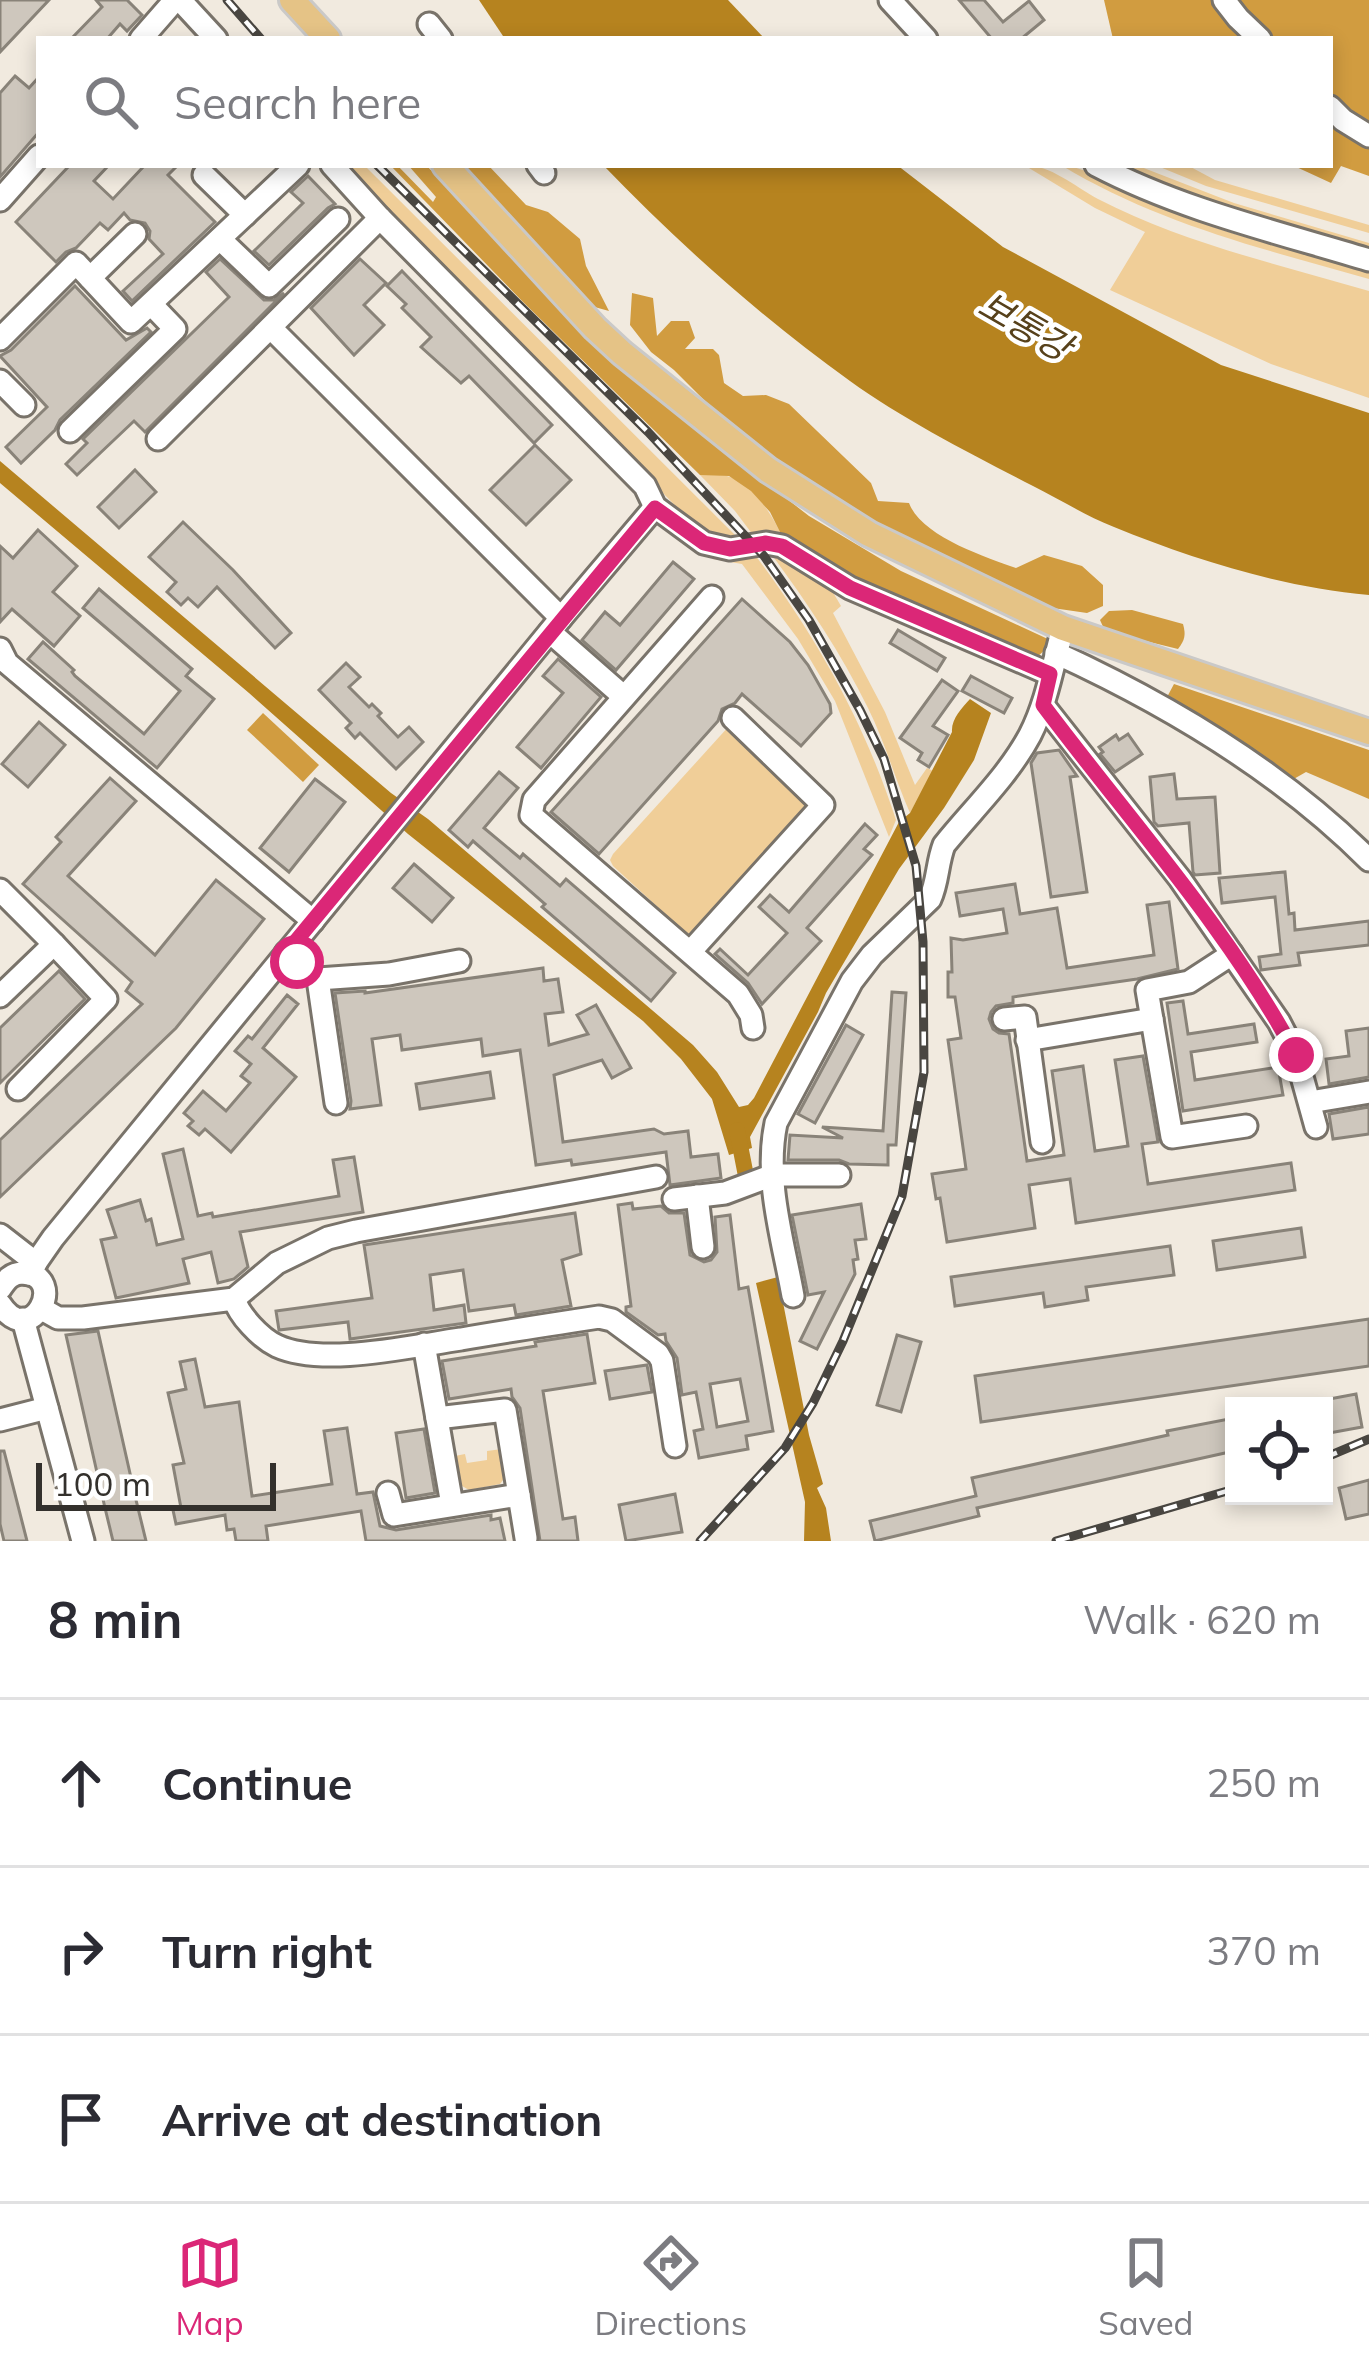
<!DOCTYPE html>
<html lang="en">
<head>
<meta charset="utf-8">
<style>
	body { margin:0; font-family:Mulish,"Noto Sans KR",sans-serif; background:#f7f7f7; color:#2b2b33 }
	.controls { position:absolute; right:36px; bottom:36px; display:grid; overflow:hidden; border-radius:0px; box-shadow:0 6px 18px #0003 }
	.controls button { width:108px; height:108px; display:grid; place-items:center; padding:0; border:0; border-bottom:3px solid #e1e1e2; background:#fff; color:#2b2b33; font:60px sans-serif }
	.scale { position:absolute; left:36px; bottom:30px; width:240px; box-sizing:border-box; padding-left:12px; border:6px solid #33302c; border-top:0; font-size:33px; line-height:42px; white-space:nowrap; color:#33302c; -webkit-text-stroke:9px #fff; paint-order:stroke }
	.stop { position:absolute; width:36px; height:36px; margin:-27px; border:9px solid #db2777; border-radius:50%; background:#fff }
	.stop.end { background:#db2777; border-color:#fff; box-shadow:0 3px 12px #0008 }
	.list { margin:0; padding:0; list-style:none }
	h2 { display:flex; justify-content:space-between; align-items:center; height:156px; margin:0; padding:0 48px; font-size:51px }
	h2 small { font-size:39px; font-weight:400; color:#7c7c81 }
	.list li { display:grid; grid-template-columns:78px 1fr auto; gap:36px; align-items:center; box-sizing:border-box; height:168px; padding:0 48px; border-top:3px solid #e1e1e2 }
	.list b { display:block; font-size:45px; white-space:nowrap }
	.list em { font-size:39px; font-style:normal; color:#7c7c81 }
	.icon { flex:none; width:66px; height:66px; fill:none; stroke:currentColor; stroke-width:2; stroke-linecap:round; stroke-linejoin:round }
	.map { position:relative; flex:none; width:1369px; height:1541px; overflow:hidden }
	.search { position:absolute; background:#fff; box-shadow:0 6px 18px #0003; left:36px; right:36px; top:36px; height:132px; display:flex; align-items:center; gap:30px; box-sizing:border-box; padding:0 42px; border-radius:0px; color:#7c7c81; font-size:45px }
	.sheet { height:660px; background:#fff }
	nav { display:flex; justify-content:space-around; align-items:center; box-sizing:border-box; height:168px; border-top:3px solid #e1e1e2; background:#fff; font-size:33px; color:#7c7c81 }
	nav a { display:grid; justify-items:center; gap:6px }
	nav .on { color:#db2777 }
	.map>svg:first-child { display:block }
</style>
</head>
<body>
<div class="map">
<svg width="1369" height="1541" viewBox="0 0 1369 1541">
	<rect width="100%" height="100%" fill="#f1eadf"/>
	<g fill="#f0ce98">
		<path d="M345 165H364L737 537C721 542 705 534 693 524Z"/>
		<path d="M1024 165C1051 165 1074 186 1098 199 1183 243 1277 264 1369 291V398L1271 364 1110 290 1145 232 1095 208Z"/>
		<path d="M1061 165C1086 165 1143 201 1172 212 1235 237 1303 253 1369 272V279C1263 249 1156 223 1061 165Z"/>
		<path d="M1121 165H1136L1234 203 1369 243V250L1191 195Z"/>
		<path d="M1155 165H1187L1215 180 1369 225V233L1206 186Z"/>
		<path d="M700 475C709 475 722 474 730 477 756 487 772 515 783 538L753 535 735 511Z"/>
		<path d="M752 551C815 634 864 721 896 820L889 837 835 701 798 639 742 564 713 559 712 553Z"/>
		<path d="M777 554 824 577 841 606 833 613 885 712 915 785 927 768 933 771 910 813C895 779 885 742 868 708 841 653 808 604 772 555Z"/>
		<path d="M730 725 816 808 693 934 686 933 613 866 610 860 613 854Z"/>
		<path d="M502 1449 506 1476 500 1484 469 1490 457 1483 450 1457 465 1454 467 1463 487 1460V1451Z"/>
	</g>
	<g fill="#d19c40">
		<path d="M1104 0H1217L1249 39H1113Z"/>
		<path d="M1231 0H1369V131L1330 102V39H1266Z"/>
		<path d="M1330 116 1369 142V176L1341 166 1331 183 1292 165H1330Z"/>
		<path d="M390 165H397L433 202 436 197 408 165H426L564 311 733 457 809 516 901 571 1050 640 1048 647 1036 658 884 592 783 538 770 512 751 491 729 476 700 475 523 302Z"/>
		<path d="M463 165H488L526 205 548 212 580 239 586 266 609 311 591 306Z"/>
		<path d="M632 293 653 298 657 336 671 321H689L695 338 685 349H713L719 355 724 383 743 396 766 395 789 404 871 483 878 501 909 503C921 536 985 557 1016 568L1044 555 1082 566 1103 585V606L1087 613 1025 604 894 539 790 469 717 413 674 370 651 352 630 325Z"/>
		<path d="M1132 610 1183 624C1186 635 1185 640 1178 649L1105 631 1100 620 1109 611Z"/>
		<path d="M1174 684 1369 750V799L1306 772 1292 780 1166 699Z"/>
		<path d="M263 713 319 765 303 782 247 730Z"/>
	</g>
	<g fill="#b6831f">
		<path d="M479 0H728L765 39H505Z"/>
		<path d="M603 165H897L1003 247 1221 365 1369 413V595C1281 587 1195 560 1114 527 1086 516 1059 499 1033 486 973 455 904 420 850 381 761 317 679 244 603 165Z"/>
		<path d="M0 461 391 793 428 819 693 1045 717 1072 739 1107 748 1105 754 1098 899 822 910 813 952 732C951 719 962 708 970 699L991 713 974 760 944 808 899 869 826 993 818 1012 750 1137 752 1148 729 1155 712 1099 681 1059 643 1021 408 834 249 693 0 483Z"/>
		<path d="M778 1277 809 1435 823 1484 817 1488 826 1508 831 1541H804L805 1502 756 1283Z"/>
	</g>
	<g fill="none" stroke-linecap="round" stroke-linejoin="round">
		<path stroke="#b6831f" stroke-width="16" d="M737 1130 746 1176"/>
	</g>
	<g fill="#cec7bd" stroke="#898379" stroke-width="3" fill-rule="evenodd">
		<path d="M0 0H49L0 52Z"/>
		<path d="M96 0H127L142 15 127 31 120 24 107 39H71L102 7Z"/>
		<path d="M959 0H984L1003 22 1029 1 1044 20 1021 39H992Z"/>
		<path d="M15 76 29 88 39 77V132L0 177V93Z"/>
		<path d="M70 165H109L94 181 113 199 145 165H178L168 175 215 222 132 301 123 291 163 254 149 239 150 231 145 223 130 220 124 213 108 230 100 223 76 248 66 252 56 262 16 222Z"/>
		<path d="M308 176 335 204 328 208 269 265 254 251 303 203 291 192Z"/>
		<path d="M220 259 264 300H274L284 293 145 432 134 421 77 475 66 464 87 443 83 439 229 297 206 272Z"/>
		<path d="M360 259 386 283 364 305 384 325 354 355 311 308Z"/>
		<path d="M402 271 552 425 534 443 469 376 461 383 421 347 431 337 402 308 406 304 387 286Z"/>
		<path d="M75 286 126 340 147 328 151 332 60 420 55 430 21 463 6 447 47 407 0 356 11 350Z"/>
		<path d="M535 445 571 480 526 525 490 490Z"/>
		<path d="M135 470 156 492 119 528 98 507Z"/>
		<path d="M183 522 233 570 291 633 275 648 217 587 198 607 188 598 181 605 167 592 176 582 149 557Z"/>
		<path d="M38 530 77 566 53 592 80 616 54 646 12 609 0 622V546L13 558Z"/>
		<path d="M673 562 694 579 616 670 582 640 605 612 620 625Z"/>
		<path d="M99 589 192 669 186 676 214 699 157 768 28 659 43 642 74 670 72 672 75 676 144 734 180 691 83 608Z"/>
		<path d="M742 599 790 642 808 665 830 704 831 713 801 746 742 694 735 703 722 709 718 721 599 854 551 812Z"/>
		<path d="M898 630 945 658 937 671 890 643Z"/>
		<path d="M558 659 601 697 541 768 517 747 563 693 543 676Z"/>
		<path d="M346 663 360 677 349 687 369 707 372 704 381 713 378 716 398 737 409 727 423 742 396 769 360 733 355 738 346 728 351 723 319 690Z"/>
		<path d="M971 676 1012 698 1004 713 962 691Z"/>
		<path d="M942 680 958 691 933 726 948 735 929 767 918 760 922 753 900 738Z"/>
		<path d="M39 722 65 745 28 787 2 764Z"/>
		<path d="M1128 734 1142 754 1115 772 1100 754 1103 752 1099 747 1116 735 1119 740Z"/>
		<path d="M1059 750 1077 776 1070 777 1087 892 1051 897 1031 763 1037 753Z"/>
		<path d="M499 772 518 788 484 828 520 858 523 854 560 886 566 879 675 973 651 1001 542 907 545 904 473 841 468 847 449 830Z"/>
		<path d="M1174 774 1177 799 1215 797 1220 873 1195 875 1193 872 1189 823 1158 826 1154 822 1150 777Z"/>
		<path d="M110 778 136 801 68 876 155 955 216 880 264 919 176 1028 0 1197V1140L142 1004 126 991 132 982 23 884 61 842 56 837Z"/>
		<path d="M315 779 345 802 289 872 260 848Z"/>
		<path d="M865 824 877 835 864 849 872 855 807 928 821 941 762 1004 748 983 715 954 720 949 748 975 787 933 759 907 770 895 789 912Z"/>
		<path d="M414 864 453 898 432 922 393 888Z"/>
		<path d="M1285 872 1289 914 1294 913 1295 930 1369 921V945L1298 953 1300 965 1261 970 1259 957 1281 954 1275 897 1222 903 1219 878Z"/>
		<path d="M1015 884 1020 914 1057 908 1067 968 1154 955 1147 905 1169 902 1178 969 1137 979 1013 997V1003L996 1006 991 1012 989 1019 993 1029 999 1033 1009 1034 1027 1161 1064 1155 1052 1071 1083 1066 1095 1151 1128 1146 1115 1060 1143 1056 1158 1142 1142 1144 1148 1184 1291 1163 1295 1190 1076 1223 1070 1179 1029 1185 1035 1228 947 1242 940 1198 936 1199 932 1174 966 1169 948 1040 961 1038 955 997H948V972H952L951 938 963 940 1007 933 1003 909 960 916 956 893Z"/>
		<path d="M543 968 544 981 558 979 563 1012 545 1014 549 1045 588 1034 577 1015 596 1005 631 1068 612 1078 602 1060 554 1075 563 1142 654 1129 664 1134 688 1131 691 1157 718 1154 721 1178 670 1185 666 1152 572 1165 571 1160 536 1165 520 1050 483 1056 481 1039 402 1050 400 1035 372 1039 381 1105 350 1109 351 1101 335 993 365 991V993Z"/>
		<path d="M59 971 85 999 0 1083V1028Z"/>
		<path d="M892 992 906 993 896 1145H888V1165L849 1164 839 1160H788L790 1135 843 1138 822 1127 883 1131Z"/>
		<path d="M287 995 298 1004 263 1048 296 1077 231 1152 205 1129 199 1135 188 1126 193 1121 184 1113 203 1091 226 1111 250 1083 241 1076 251 1064 235 1051 248 1036 252 1039Z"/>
		<path d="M1183 1001 1188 1034 1254 1024 1257 1042 1191 1052 1195 1080 1278 1067 1283 1095 1183 1111 1167 1003Z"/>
		<path d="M846 1025 863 1035 815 1123 798 1114Z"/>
		<path d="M1369 1028V1077L1329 1084 1326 1059 1349 1056 1346 1031Z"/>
		<path d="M490 1072 494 1098 420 1109 416 1084Z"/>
		<path d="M1369 1107V1134L1333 1139 1329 1114Z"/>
		<path d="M183 1149 198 1216 212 1213 213 1217 339 1196 333 1160 354 1157 363 1212 240 1232 248 1267 234 1279 218 1283 211 1252 183 1259 189 1283 116 1298 101 1240 116 1237 107 1210 140 1200 146 1221 151 1219 157 1245 183 1239 163 1154Z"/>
		<path d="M632 1203 633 1209 661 1206 669 1213H684L690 1255 704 1262 711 1260 717 1252 715 1217 730 1215 739 1289 748 1287 773 1431 746 1436 748 1449 699 1458 694 1431 703 1429 696 1392 682 1395 677 1358 666 1341 665 1334 658 1335 626 1312V1307L631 1306 618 1205ZM740 1379 748 1421 717 1427 710 1384Z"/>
		<path d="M861 1204 866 1239 855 1240 858 1259 853 1260 855 1274 817 1349 800 1341 824 1292 808 1295 792 1215Z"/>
		<path d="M575 1213 581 1254 562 1260 571 1306 516 1315 514 1305 469 1311 463 1270 430 1275 434 1310 464 1305 466 1323 350 1339 348 1322 279 1330 276 1311 372 1298 364 1245Z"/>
		<path d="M1301 1228 1305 1257 1217 1270 1213 1241Z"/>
		<path d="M1170 1246 1174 1275 1086 1287 1088 1300 1045 1307 1043 1293 955 1306 951 1277Z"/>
		<path d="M1369 1319V1366L981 1422 975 1376Z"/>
		<path d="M98 1331 136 1500 146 1541H113L105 1508 66 1335Z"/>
		<path d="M587 1334 595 1383 543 1391 563 1519 575 1517 578 1541H540L520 1408 512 1397 511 1389 449 1399 442 1361 536 1346 535 1342Z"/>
		<path d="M897 1335 921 1342 901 1412 877 1405Z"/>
		<path d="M195 1359 205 1407 239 1402 252 1496 332 1484 324 1431 347 1428 357 1494 373 1492 380 1526 396 1530 491 1515V1520L500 1518 505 1541H366L361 1511 266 1526 268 1541H236L234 1529 227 1530 225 1515 176 1524 173 1510 181 1508 173 1465 184 1463 168 1393 186 1389 180 1362Z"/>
		<path d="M647 1365 652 1392 610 1399 605 1371Z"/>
		<path d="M1356 1394 1362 1427 1324 1434V1400Z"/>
		<path d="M1234 1418V1451L977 1508 979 1516 875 1541 870 1521 976 1496 972 1478 1168 1435 1167 1431Z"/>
		<path d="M424 1429 435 1493 406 1498 396 1433Z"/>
		<path d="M0 1451H4L27 1541H4L0 1524Z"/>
		<path d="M1369 1480V1514L1346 1519 1339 1488Z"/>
		<path d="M675 1494 682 1532 626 1541 619 1505Z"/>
	</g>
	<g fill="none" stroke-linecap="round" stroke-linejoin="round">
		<defs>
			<g id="minor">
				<path d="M180 0 216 39"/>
				<path d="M890 0 926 39"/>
				<path d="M1224 0 1238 18 1260 39"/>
				<path d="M429 24 441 39"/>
				<path d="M141 39 175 0"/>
				<path d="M1330 107 1343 120 1369 136"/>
				<path d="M332 165 380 218 645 486 655 507 704 543 730 549 766 543 782 546 850 588 1050 674"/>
				<path d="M538 165 544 173"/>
				<path d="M1096 165C1182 210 1277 232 1369 260"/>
				<path d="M204 175 245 215"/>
				<path d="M0 200 39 156"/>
				<path d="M220 239 269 286 338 219"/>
				<path d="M90 278 135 234"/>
				<path d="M271 328 561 618"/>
				<path d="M0 339 76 263 131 322 298 165"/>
				<path d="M0 381 24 405"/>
				<path d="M70 431 175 329 151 304"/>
				<path d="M158 439 380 218"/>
				<path d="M712 597 534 800 531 815 738 994 751 1015 753 1028"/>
				<path d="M550 632 623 696"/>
				<path d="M0 649 7 663 313 921"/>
				<path d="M1056 653C1169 705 1281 772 1369 860"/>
				<path d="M1043 705 1180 879 1279 1022 1296 1055 1316 1127"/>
				<path d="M0 890 54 944 0 996"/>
				<path d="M691 951 823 805 733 718"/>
				<path d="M286 953 318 979 389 974 459 961"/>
				<path d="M1232 954 1189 982 1147 990 1172 1137 1246 1126"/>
				<path d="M318 979 336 1103"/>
				<path d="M1004 1019 1025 1017 1042 1142"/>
				<path d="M1027 1040 1152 1019"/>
				<path d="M18 1089 106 999 54 944"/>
				<path d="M1310 1102 1369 1092"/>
				<path d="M697 1196 703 1247"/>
				<path d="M674 1199 725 1193 773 1175H839"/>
				<path d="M0 1235 36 1263"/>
				<path d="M28 1274 53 1238 561 618 655 507"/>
				<path d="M0 1289C6 1280 11 1273 23 1273 69 1275 32 1352 0 1304"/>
				<path d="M793 1296C783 1240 764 1180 776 1123L852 981 872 955 930 899C938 882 937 863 944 845 973 809 1008 776 1030 735 1047 702 1053 664 1063 628"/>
				<path d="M234 1299C239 1315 260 1338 277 1346 323 1367 411 1346 461 1339 507 1331 553 1324 599 1317L612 1320 658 1354 662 1361 675 1446"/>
				<path d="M42 1309 58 1318H83L234 1299 277 1263 328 1238 356 1231 656 1177"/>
				<path d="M23 1319 83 1541"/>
				<path d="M424 1344 452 1505"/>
				<path d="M437 1418 505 1410 526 1538"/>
				<path d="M0 1420 47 1408"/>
				<path d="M388 1493 394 1515 519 1495"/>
			</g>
			<g id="major">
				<path d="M292 0 328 39"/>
				<path d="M445 165 595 328 622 353 768 470 869 534 1063 628 1369 732"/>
			</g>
		</defs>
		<use href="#minor" stroke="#79736a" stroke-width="27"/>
		<use href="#major" stroke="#cac9c8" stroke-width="30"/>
		<use href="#minor" stroke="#fff" stroke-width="21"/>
		<use href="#major" stroke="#e5c386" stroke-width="24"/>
		<defs>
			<g id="rail">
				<path d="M227 0 261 39"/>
				<path d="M377 165 648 432 764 556 809 620 860 710 884 759 916 866 923 942 924 1072 902 1196 843 1341 813 1403 785 1448 700 1541"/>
				<path d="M1324 1458 1369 1439"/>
				<path d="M1056 1541 1234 1489"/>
			</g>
		</defs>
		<use href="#rail" stroke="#494641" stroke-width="9"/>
		<use href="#rail" stroke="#fff" stroke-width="4.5" stroke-dasharray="14" stroke-linecap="butt"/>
	</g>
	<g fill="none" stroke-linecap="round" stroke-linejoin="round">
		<path stroke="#db2777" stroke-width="15" d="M297 962 286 953 655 508 704 543 730 549 766 543 782 546 850 588 1050 674 1043 705C1129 820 1228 928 1296 1055"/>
	</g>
	<g text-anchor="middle" stroke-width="9" stroke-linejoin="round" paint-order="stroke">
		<g font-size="36" font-style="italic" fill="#57411b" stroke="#fff">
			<text transform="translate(1025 326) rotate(30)" y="13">보통강</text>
		</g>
	</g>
</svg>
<div class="controls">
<button><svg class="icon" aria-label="locate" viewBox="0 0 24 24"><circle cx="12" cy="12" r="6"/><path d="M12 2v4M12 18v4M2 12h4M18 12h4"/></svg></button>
</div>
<div class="scale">100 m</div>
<div class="stop" style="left:297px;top:962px"></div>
<div class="stop end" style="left:1296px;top:1055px"></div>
<div class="search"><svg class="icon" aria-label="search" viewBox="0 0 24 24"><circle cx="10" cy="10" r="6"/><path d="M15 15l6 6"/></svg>Search here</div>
</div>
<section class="sheet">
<h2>8 min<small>Walk · 620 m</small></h2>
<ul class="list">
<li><svg class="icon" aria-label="ahead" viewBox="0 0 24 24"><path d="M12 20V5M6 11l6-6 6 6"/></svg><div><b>Continue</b></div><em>250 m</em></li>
<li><svg class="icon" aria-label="right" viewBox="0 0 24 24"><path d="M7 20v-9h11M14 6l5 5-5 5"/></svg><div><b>Turn right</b></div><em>370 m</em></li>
<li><svg class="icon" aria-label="arrive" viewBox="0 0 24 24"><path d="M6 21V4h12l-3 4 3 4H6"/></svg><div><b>Arrive at destination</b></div></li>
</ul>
</section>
<nav>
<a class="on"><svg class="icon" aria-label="map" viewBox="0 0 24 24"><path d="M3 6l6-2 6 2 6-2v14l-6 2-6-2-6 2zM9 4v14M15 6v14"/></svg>Map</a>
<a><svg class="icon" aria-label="directions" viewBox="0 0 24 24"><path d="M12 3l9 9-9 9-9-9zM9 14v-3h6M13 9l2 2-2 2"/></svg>Directions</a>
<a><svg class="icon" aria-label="saved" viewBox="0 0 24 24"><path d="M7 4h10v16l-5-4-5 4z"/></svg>Saved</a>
</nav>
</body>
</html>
